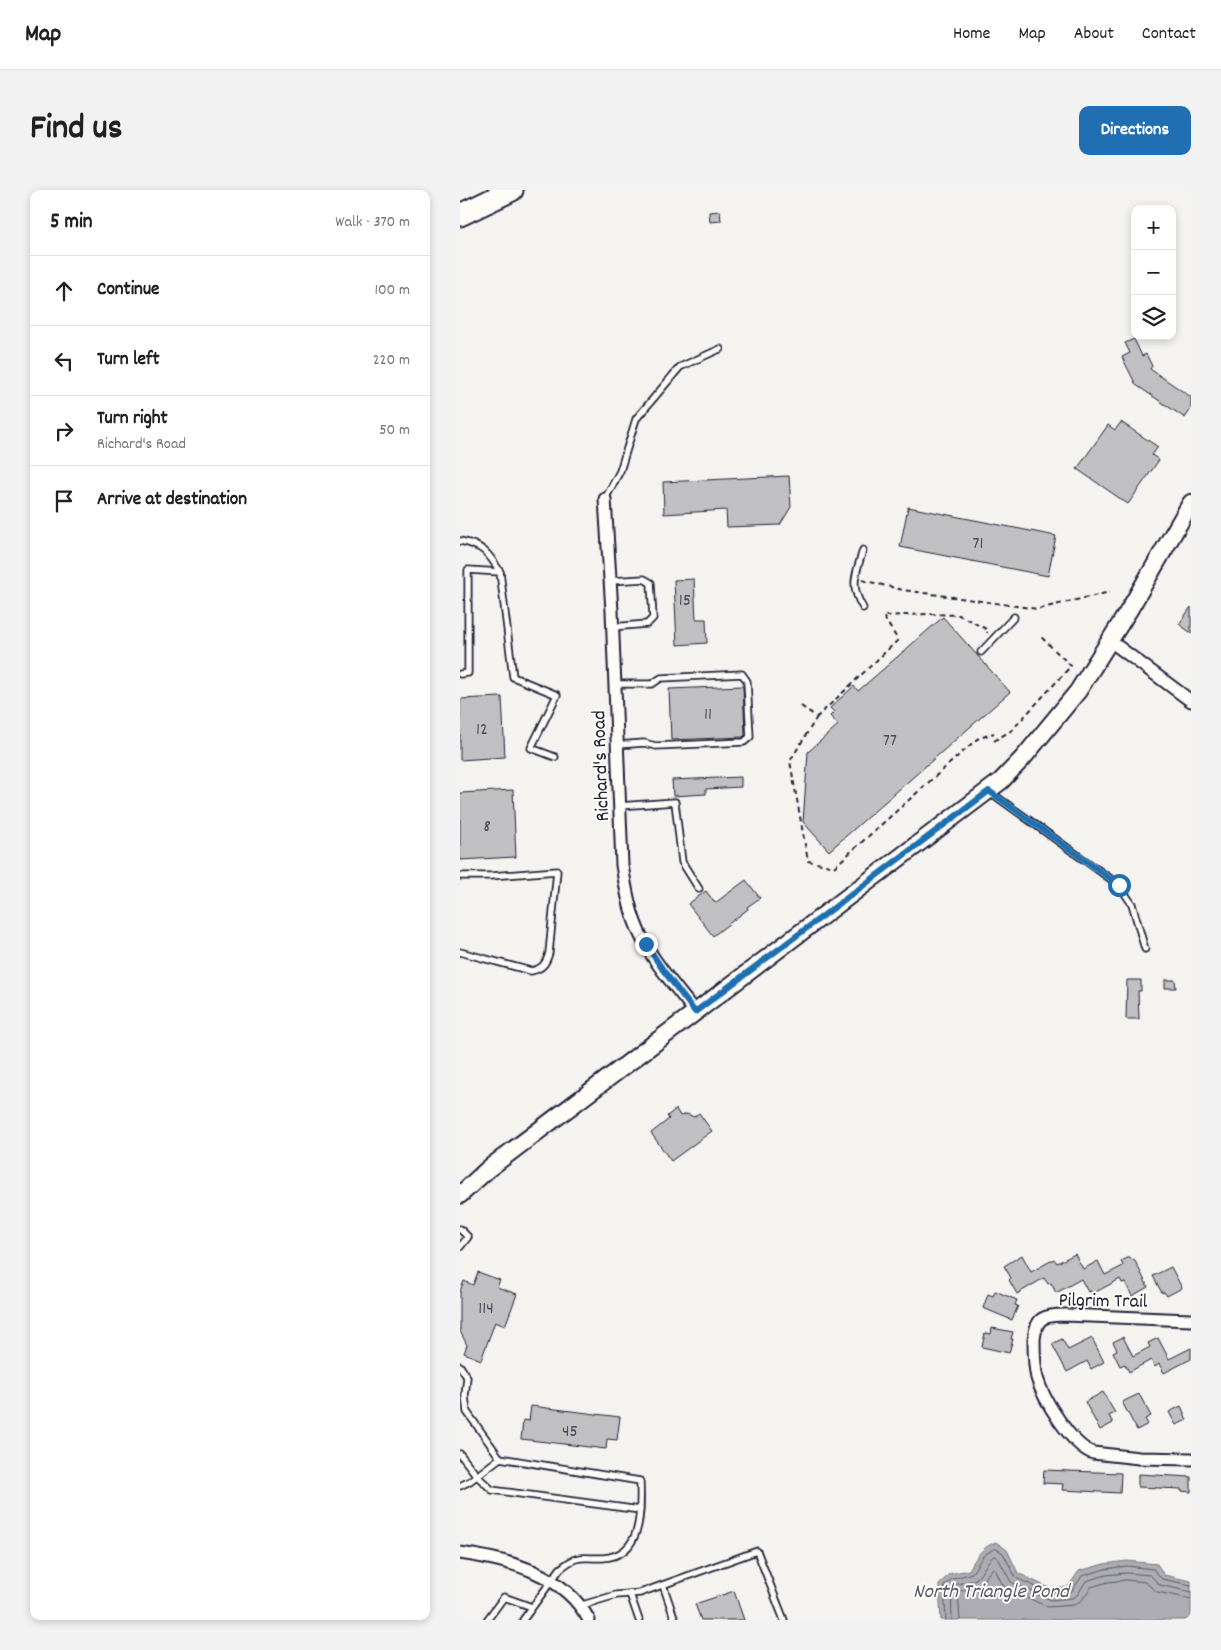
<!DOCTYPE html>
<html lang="en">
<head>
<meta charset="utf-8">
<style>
	body { margin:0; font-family:Dekko,sans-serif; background:#f2f2f2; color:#202124 }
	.controls { position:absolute; right:15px; top:15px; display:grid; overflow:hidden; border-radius:10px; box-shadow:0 2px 8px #0003 }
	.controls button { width:45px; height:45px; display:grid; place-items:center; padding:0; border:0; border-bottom:1px solid #e0e0e0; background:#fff; color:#202124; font:25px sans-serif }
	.stop { position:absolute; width:15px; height:15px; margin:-11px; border:4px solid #1f6fb2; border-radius:50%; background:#fff }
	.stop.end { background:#1f6fb2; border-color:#fff; box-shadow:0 1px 5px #0008 }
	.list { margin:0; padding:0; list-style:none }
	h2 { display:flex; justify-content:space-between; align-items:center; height:65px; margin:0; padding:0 20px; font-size:21px }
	h2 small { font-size:16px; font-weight:400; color:#757577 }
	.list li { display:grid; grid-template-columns:32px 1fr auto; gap:15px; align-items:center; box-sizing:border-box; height:70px; padding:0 20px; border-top:1px solid #e0e0e0 }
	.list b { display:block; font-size:19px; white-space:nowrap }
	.list p { margin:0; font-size:16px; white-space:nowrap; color:#757577 }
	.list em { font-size:16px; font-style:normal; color:#757577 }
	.icon { flex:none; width:28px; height:28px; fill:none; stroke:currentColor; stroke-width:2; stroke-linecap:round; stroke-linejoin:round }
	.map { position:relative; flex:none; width:731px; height:1430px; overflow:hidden; border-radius:10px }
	header { display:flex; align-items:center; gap:30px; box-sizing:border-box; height:70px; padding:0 25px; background:#fff; border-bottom:1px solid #e0e0e0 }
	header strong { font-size:24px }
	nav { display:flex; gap:28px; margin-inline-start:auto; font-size:18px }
	.intro { display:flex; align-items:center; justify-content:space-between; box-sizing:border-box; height:120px; padding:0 30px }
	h1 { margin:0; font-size:35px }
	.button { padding:12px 22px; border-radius:10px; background:#1f6fb2; color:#fff; font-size:18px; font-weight:700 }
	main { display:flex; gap:30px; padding:0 30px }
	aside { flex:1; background:#fff; border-radius:10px; box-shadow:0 2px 8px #0003 }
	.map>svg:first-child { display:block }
</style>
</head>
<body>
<header>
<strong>Map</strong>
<nav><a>Home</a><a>Map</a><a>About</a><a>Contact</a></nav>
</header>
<div class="intro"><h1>Find us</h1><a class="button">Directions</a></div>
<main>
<aside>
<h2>5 min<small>Walk · 370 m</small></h2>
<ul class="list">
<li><svg class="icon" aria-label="ahead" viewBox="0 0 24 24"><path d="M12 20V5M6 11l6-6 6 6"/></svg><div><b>Continue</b></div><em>100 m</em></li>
<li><svg class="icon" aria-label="left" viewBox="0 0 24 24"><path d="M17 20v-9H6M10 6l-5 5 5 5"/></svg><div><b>Turn left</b></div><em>220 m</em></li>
<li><svg class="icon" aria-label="right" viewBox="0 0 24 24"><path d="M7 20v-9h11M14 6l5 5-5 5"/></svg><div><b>Turn right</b><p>Richard's Road</p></div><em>50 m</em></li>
<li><svg class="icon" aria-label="arrive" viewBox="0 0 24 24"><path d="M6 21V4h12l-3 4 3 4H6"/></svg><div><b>Arrive at destination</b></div></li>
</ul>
</aside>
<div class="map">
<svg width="731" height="1430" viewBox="0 0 731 1430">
	<rect width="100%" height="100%" fill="#f4f3ef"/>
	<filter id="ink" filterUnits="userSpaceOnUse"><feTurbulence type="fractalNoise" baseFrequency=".02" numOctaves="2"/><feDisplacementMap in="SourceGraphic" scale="10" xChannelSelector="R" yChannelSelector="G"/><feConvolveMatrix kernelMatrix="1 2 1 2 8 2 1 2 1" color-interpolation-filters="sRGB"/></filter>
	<g filter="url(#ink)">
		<path fill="#acacb2" stroke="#757582" d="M536 1352 547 1360 558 1383 591 1399 608 1397 619 1381 644 1374 667 1371 697 1374 704 1385 731 1391V1430H481L479 1395 489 1384 509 1380C516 1367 522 1357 536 1352Z"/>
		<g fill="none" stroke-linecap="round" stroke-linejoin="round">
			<g stroke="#59596b" stroke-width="1">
				<path d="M486 1430 484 1396 492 1389 512 1383 523 1366 535 1358 543 1363 556 1388 590 1403 611 1402 622 1386 645 1379 667 1376 693 1379 702 1389 731 1395"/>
				<path d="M492 1430 491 1398C497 1391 509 1394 517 1388 524 1381 526 1371 534 1366L538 1368 551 1392 591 1410 613 1408 618 1404 626 1391 646 1385 667 1383 690 1385 700 1395 731 1402"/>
				<path d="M500 1430 498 1402 519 1395 533 1378 535 1379 542 1394 548 1399 588 1417 614 1415 622 1410 631 1397 648 1392 666 1390 685 1392 697 1402 731 1409"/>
			</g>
		</g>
		<g fill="#c0bfc2" stroke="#22223b">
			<path d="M260 21 261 31 250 32 249 22Z"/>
			<path d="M674 149 682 166 686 164 692 176 690 179 731 207V219L725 228 676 195 662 167 670 163 665 153Z"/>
			<path d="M661 232 698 257 692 265 699 270 668 314 617 279 648 235 655 240Z"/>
			<path d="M329 286 331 317 320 335 267 337 266 320 204 324 203 292Z"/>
			<path d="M448 317 596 346 588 386 440 357Z"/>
			<path d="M234 389 236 429H246L247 453 217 455 214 390Z"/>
			<path d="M731 417V443L719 434Z"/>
			<path d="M483 427 550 502 369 661 343 632 348 562 378 535 370 526 374 522 370 518 394 496 398 501Z"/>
			<path d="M283 496 285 545 283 547 211 550 209 499Z"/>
			<path d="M42 507 45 567 0 570V509Z"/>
			<path d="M281 587V597L246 599V604L213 606 212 590Z"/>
			<path d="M53 600 56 667 0 670V603Z"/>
			<path d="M286 690 300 708 287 717 288 719 253 746 228 714 246 701 255 713Z"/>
			<path d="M667 790H681V801H678L679 829H666Z"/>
			<path d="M705 790H715L716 798H705Z"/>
			<path d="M216 919 220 926 227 924 234 927 239 923 252 941 211 971 191 943 209 929 207 926Z"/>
			<path d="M615 1064 623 1079 638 1071 645 1085 663 1076 661 1071 670 1067 672 1070 674 1069 688 1097 672 1106 665 1092 662 1093 660 1089 632 1104 631 1101 628 1102 621 1089 596 1103 591 1093 588 1094 584 1088 557 1104 549 1090 551 1088 544 1076 562 1065 571 1082 594 1069 597 1073Z"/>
			<path d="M711 1077 722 1098 707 1106 704 1102 702 1103 693 1086Z"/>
			<path d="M18 1082 40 1090 37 1097 57 1104 45 1136 35 1132 21 1170 4 1163 7 1155 0 1141V1101L4 1091 13 1095Z"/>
			<path d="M535 1101 557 1110 555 1115 558 1116 552 1130 523 1118 528 1104 533 1106Z"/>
			<path d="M532 1138 553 1142 551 1149H553L549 1163 522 1157 525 1143 531 1144Z"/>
			<path d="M663 1147 673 1166 690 1157 688 1153 698 1148 709 1169 731 1158V1169L704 1183 699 1174 695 1177 691 1170 669 1182 665 1174 660 1176 653 1162 657 1160 653 1152Z"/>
			<path d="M632 1148 644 1172 631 1179 627 1171 607 1182 592 1154 602 1149 608 1160Z"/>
			<path d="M643 1202 655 1223 649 1226 653 1233 640 1240 625 1212Z"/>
			<path d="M679 1204 691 1226 685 1229 688 1234 677 1240 662 1212Z"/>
			<path d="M71 1216 160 1227 157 1250 147 1249 146 1259 61 1249 63 1230 69 1231Z"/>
			<path d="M721 1216 727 1230 716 1235 709 1222Z"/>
			<path d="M584 1280 661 1283 660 1303 602 1300 603 1294 583 1293Z"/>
			<path d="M678 1284 731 1287V1302L721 1301V1299L678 1297Z"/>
			<path d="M274 1401 284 1430H241L235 1414Z"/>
		</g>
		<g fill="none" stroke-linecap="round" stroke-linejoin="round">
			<defs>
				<g id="lane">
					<path d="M145 309 160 281 176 229 220 177 260 159"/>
					<path d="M0 351C22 355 29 363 40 382"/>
					<path d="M403 360C396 384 389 395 403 418"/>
					<path d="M150 391 184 389 191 393 193 428 187 434 152 437"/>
					<path d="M521 462 554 427"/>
					<path d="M0 484 8 483V380L40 382 53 487 97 505 71 558 95 567"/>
					<path d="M154 494H192L201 488 282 484 287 491 290 547 284 552 196 556 184 553 157 555"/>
					<path d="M530 602 659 695 672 714 685 759"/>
					<path d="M159 616 215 612 222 672 239 699"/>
					<path d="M0 686H31L97 681 89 763C86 774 82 779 71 781L0 762"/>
					<path d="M0 1039 8 1047 0 1057"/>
					<path d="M0 1176 7 1187 5 1206 7 1222 40 1268"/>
					<path d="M0 1264 17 1286 32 1300 180 1320"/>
					<path d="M0 1296 10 1291 40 1268 180 1291C181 1320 183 1366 143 1368 122 1369 119 1363 100 1379L63 1430"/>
					<path d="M203 1395 215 1430"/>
					<path d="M170 1404 179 1430"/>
					<path d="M119 1416 156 1405 180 1403 297 1361 324 1430"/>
					<path d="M27 1430 44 1407 72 1417"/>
				</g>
				<g id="street">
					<path d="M145 309 152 421 162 675C165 694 168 714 175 732 187 766 214 794 235 822"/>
					<path d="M649 450 731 511"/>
					<path d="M731 1130 605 1125C598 1125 588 1125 582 1129 576 1133 575 1142 574 1149 574 1162 574 1175 577 1188 583 1209 612 1256 633 1263L679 1268 731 1269"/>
					<path d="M0 1363C49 1370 104 1383 129 1430"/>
				</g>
				<path id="secondary" d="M0 1005 28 979 541 591 563 568 618 501 669 420 731 313"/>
				<path id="highway" d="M0 25 52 0"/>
			</defs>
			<use href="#lane" stroke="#22223b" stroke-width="9"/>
			<use href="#street" stroke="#22223b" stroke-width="15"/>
			<use href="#secondary" stroke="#22223b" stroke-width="20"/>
			<use href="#highway" stroke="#22223b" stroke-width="25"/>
			<g stroke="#22223b" stroke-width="2" stroke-dasharray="5 4" stroke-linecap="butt">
				<path d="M402 390 443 400 578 419 650 402"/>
				<path d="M341 516 357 527 438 450 423 426 469 424 499 425 528 440 527 443"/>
				<path d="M357 527 330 571 348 671 374 677 517 549 534 543"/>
				<path d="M534 551 552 540 611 476 579 445"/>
			</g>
			<use href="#lane" stroke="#fdfcf7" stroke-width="5.5"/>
			<use href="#street" stroke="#fdfcf7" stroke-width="11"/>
			<use href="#secondary" stroke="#fdfcf7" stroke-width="16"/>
			<use href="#highway" stroke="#fdfcf7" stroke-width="21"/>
		</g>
	</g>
	<g fill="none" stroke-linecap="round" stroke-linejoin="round" filter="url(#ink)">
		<path stroke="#1f6fb2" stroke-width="6" d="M186 754 203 780 235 822 529 601 659 695"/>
	</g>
	<g text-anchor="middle" stroke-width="4" stroke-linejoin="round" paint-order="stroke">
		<g font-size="18" fill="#4a495d">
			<text x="518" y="358">71</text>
			<text x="225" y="415">15</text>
			<text x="248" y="529">11</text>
			<text x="22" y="544">12</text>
			<text x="430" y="555">77</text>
			<text x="27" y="641">8</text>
			<text x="26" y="1123">114</text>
			<text x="110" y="1246">45</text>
		</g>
		<g font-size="20" fill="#22223b" stroke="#fdfcf7">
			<text transform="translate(139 576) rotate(-92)" y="7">Richard's Road</text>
			<text transform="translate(643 1109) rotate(1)" y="7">Pilgrim Trail</text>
		</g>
		<g font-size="21" font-style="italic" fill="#59596b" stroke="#fdfcf7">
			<text x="531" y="1407">North Triangle Pond</text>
		</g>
	</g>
</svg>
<div class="controls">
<button>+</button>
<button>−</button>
<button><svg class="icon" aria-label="layers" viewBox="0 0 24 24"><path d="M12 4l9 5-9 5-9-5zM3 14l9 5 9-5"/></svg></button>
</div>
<div class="stop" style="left:659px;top:695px"></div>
<div class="stop end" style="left:186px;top:754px"></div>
</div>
</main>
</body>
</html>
